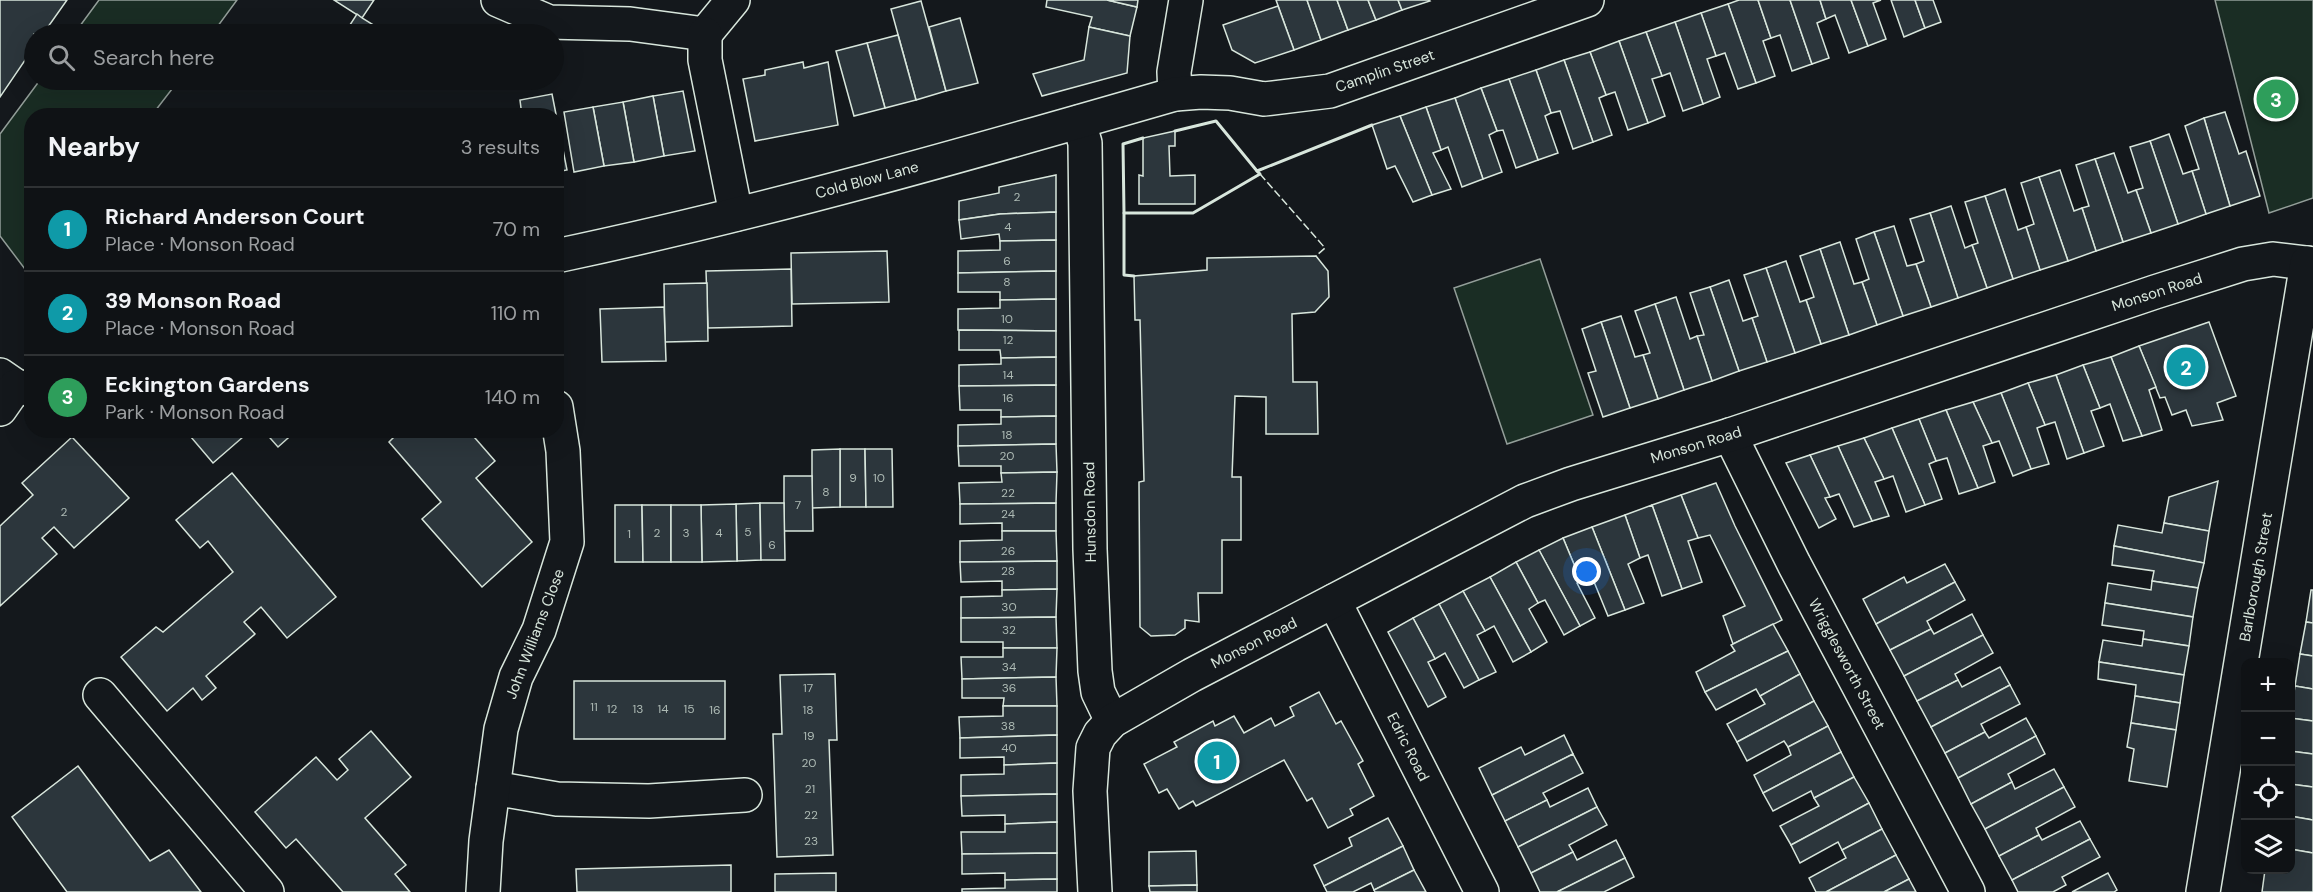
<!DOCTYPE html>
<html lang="en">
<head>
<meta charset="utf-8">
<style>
	body { margin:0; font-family:"DM Sans",sans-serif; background:#181b1e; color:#f1f3f6 }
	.controls { position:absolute; right:18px; bottom:18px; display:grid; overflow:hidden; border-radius:12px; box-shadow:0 6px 24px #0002 }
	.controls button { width:54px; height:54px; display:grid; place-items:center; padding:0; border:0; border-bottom:2px solid #2f3234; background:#0f1215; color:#f1f3f6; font:30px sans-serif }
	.you { position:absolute; left:1587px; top:572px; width:21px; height:21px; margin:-15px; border:4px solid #fff; border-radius:50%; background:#1a73e8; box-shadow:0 0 0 9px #1a73e833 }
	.badge { display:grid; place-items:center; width:39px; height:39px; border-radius:50%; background:#2563eb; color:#fff; font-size:20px; font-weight:700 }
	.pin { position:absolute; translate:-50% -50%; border:3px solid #fff; box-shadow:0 2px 6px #0006 }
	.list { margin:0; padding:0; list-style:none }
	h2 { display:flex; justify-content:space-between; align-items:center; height:78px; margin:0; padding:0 24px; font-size:26px }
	h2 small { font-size:20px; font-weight:400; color:#9b9ea0 }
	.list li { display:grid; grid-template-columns:39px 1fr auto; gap:18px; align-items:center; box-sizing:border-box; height:84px; padding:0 24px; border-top:2px solid #2f3234 }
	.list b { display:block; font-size:22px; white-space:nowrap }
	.list p { margin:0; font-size:20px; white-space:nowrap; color:#9b9ea0 }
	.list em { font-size:20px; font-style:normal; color:#9b9ea0 }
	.icon { flex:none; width:33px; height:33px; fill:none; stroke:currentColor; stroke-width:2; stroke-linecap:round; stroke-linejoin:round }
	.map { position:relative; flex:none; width:2313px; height:892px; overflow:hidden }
	.search { position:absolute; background:#0f1215; box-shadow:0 6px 24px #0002; left:24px; top:24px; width:540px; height:66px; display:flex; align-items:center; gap:15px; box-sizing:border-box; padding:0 21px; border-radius:33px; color:#9b9ea0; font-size:22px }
	.panel { position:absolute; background:#0f1215; box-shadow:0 6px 24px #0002; left:24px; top:108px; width:540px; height:330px; border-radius:24px }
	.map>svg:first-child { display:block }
</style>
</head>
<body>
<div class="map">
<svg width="2313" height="892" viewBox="0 0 2313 892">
	<rect width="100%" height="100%" fill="#14181c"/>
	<g fill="#1a2d24" stroke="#939e99" stroke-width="1.5">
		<path d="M99 0H237L212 34H74Z"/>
		<path d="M2215 0H2313V198L2269 213Z"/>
		<path d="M40 80H179L152 115 32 116 31 277 0 236V134Z"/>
		<path d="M1540 259 1593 415 1507 444 1454 288Z"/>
	</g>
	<g fill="#2c363c" stroke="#d8e6dc" stroke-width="1.5">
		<path d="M0 0H67L43 34H34V47L0 97Z"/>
		<path d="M334 0H374L362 18Z"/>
		<path d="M1047 0H1107L1137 7 1130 36 1089 27 1092 17 1046 7Z"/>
		<path d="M1107 0H1138L1137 7Z"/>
		<path d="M1276 0H1307L1321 40 1294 50Z"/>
		<path d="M1307 0H1337L1348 30 1321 40Z"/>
		<path d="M1337 0H1368L1376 20 1348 30Z"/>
		<path d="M1368 0H1398L1402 10 1376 20Z"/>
		<path d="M1398 0H1429L1430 1 1402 10Z"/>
		<path d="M1739 0H1758L1771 38 1763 41 1775 76 1756 83 1728 4Z"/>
		<path d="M1758 0H1790L1812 64 1792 71 1780 35 1771 38Z"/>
		<path d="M1790 0H1820L1826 19 1817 23 1829 58 1812 64Z"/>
		<path d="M1820 0H1851L1868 46 1849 53 1835 15 1826 19Z"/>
		<path d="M1851 0H1881L1873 3 1886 39 1868 46Z"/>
		<path d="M1891 0H1915L1925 28 1904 37Z"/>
		<path d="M1915 0H1933L1941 22 1925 28Z"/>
		<path d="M921 1 946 91 916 100 891 9Z"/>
		<path d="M1728 4 1756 83 1738 89 1725 53 1716 56 1701 13Z"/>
		<path d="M1278 6 1294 50 1255 63 1232 50 1223 25Z"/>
		<path d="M1701 13 1716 56 1707 59 1720 97 1703 104 1675 22Z"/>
		<path d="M357 14 362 18 388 34H344Z"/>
		<path d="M960 18 978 83 946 91 929 27Z"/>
		<path d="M1675 22 1703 104 1683 111 1670 73 1662 76 1646 32Z"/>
		<path d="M1089 27 1130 36 1127 73 1042 96 1033 74 1084 60Z"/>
		<path d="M1646 32 1662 76 1652 79 1665 116 1648 123 1619 41Z"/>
		<path d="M898 35 916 100 885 108 867 43Z"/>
		<path d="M1619 41 1648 123 1628 130 1615 92 1606 95 1590 52Z"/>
		<path d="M867 43 885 108 854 116 836 51Z"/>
		<path d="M1590 52 1606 95 1599 98 1612 135 1593 142 1564 60Z"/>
		<path d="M1564 60 1593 142 1573 149 1560 111 1551 113 1536 70Z"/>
		<path d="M803 62 804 68 828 62 838 125 755 141 743 79 765 75V70Z"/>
		<path d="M1536 70 1551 113 1545 116 1558 153 1538 160 1509 79Z"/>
		<path d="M1509 79 1538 160 1516 168 1503 130 1497 131 1481 88Z"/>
		<path d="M384 80H405L399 89Z"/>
		<path d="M1481 88 1497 131 1489 135 1502 172 1483 179 1455 98Z"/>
		<path d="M683 91 695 151 664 156 653 96Z"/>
		<path d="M552 94 567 170 556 172V116H522L520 100Z"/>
		<path d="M653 96 664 156 634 162 623 102Z"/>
		<path d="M1455 98 1483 179 1462 187 1448 147 1441 150 1426 107Z"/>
		<path d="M623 102 634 162 604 166 593 107Z"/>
		<path d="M593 107 604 166 574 172 564 112Z"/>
		<path d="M1426 107 1441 150 1433 153 1451 189 1432 195 1400 116Z"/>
		<path d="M2225 112 2239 154 2246 151 2260 196 2230 206 2204 118Z"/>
		<path d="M1400 116 1432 195 1413 202 1395 166 1387 169 1372 125Z"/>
		<path d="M2204 118 2230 206 2206 214 2192 171 2199 169 2185 126Z"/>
		<path d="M1175 131V146H1169L1170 176 1195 175V204H1139V175L1143 176V138Z"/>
		<path d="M2169 134 2183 174 2192 171 2206 214 2178 224 2150 141Z"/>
		<path d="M2150 141 2178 224 2151 233 2136 190 2143 188 2130 147Z"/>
		<path d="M2114 153 2128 193 2136 190 2151 233 2123 242 2095 159Z"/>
		<path d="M2095 159 2123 242 2096 251 2082 208 2089 206 2076 165Z"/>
		<path d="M2060 170 2074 211 2082 208 2096 251 2068 261 2039 177Z"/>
		<path d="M1056 175V212L1000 214 959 220V201L999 193V187Z"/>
		<path d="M2039 177 2068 261 2040 270 2026 227 2034 224 2021 183Z"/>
		<path d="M2005 189 2018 230 2026 227 2040 270 2013 279 1985 196Z"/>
		<path d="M1985 196 2013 279 1987 288 1972 245 1978 243 1965 202Z"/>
		<path d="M1951 206 1965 248 1972 245 1987 288 1958 298 1930 213Z"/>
		<path d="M1056 212V240L1000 241 999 234 961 239 959 220 1000 214Z"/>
		<path d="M1930 213 1958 298 1931 307 1916 264 1924 261 1910 219Z"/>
		<path d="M1894 226 1907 266 1916 264 1931 307 1903 316 1874 232Z"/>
		<path d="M1874 232 1903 316 1877 325 1862 282 1869 279 1856 239Z"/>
		<path d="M1056 240V271L958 273V251L1000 250V241Z"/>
		<path d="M1840 242 1854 284 1862 282 1877 325 1849 335 1820 249Z"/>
		<path d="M1820 249 1849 335 1821 344 1806 300 1814 297 1800 256Z"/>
		<path d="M887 251 889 302 792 304 791 253Z"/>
		<path d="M1316 256 1328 271 1329 297 1315 312 1292 314 1293 382H1317L1318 434H1266V397L1235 396 1232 477H1241V540H1222V593H1198L1199 622 1185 620V628L1175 635 1151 636 1140 627 1139 482 1144 481 1140 320H1135L1134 276 1207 270V258Z"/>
		<path d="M1786 261 1800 302 1806 300 1821 344 1795 353 1766 268Z"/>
		<path d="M1766 268 1795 353 1767 362 1752 318 1758 316 1744 275Z"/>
		<path d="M791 269 792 326 708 328 706 271Z"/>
		<path d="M1056 271V299L1000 300V292H958V273Z"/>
		<path d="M1729 280 1743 321 1752 318 1767 362 1739 371 1710 287Z"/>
		<path d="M707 283 708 341 665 342 664 284Z"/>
		<path d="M1710 287 1739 371 1712 381 1697 336 1704 335 1690 293Z"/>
		<path d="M1676 297 1690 339 1697 336 1712 381 1684 390 1655 304Z"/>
		<path d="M1056 299V331L958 330V309L1000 308V300Z"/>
		<path d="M1655 304 1684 390 1658 399 1643 355 1650 353 1635 311Z"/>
		<path d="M664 307 666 361 602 362 600 309Z"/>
		<path d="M1621 316 1635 357 1643 355 1658 399 1630 408 1601 322Z"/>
		<path d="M1601 322 1630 408 1603 417 1588 373 1596 371 1582 329Z"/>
		<path d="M2209 322 2236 396 2217 403 2223 420 2192 426 2186 410 2172 415 2165 397 2160 398 2139 346Z"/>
		<path d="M959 330 1056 331V357L1001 358 1000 350H959Z"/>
		<path d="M2139 346 2156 387 2149 390 2162 430 2142 436 2111 357Z"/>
		<path d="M1056 357V385L959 386V365L1001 364V358Z"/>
		<path d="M2111 357 2142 436 2123 441 2110 404 2100 408 2083 365Z"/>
		<path d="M2083 365 2100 408 2091 411 2104 446 2084 453 2056 375Z"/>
		<path d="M2056 375 2084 453 2067 459 2055 422 2045 425 2028 383Z"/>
		<path d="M2028 383 2045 425 2037 428 2049 464 2031 469 2001 393Z"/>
		<path d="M1056 385V416L1001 417V410H960L959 386Z"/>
		<path d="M2001 393 2031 469 2013 476 1999 441 1992 443 1973 402Z"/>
		<path d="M1973 402 1992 443 1983 446 1995 482 1978 488 1946 410Z"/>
		<path d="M1946 410 1978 488 1959 494 1947 458 1936 461 1919 419Z"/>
		<path d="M1056 416V444L958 446V425L1001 424V417Z"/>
		<path d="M1919 419 1936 461 1929 464 1942 499 1925 505 1892 428Z"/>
		<path d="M1892 428 1925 505 1906 512 1893 476 1884 479 1864 438Z"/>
		<path d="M185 430H251L213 463Z"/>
		<path d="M263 430H297L278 447Z"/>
		<path d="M401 430H468L495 461 476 478 532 542 482 587 422 519 441 502 389 442Z"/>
		<path d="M72 437 129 498 74 548 54 527 42 538 57 554 0 606V526L33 495 22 483Z"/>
		<path d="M1864 438 1884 479 1875 482 1889 516 1872 521 1838 446Z"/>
		<path d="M1056 444 1057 472 1001 473V466H959L958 446Z"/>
		<path d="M1838 446 1872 521 1854 527 1839 494 1830 497 1810 455Z"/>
		<path d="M840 449H865L866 507H840Z"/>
		<path d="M840 449V507L812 508V450Z"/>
		<path d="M865 449H892L893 507H866Z"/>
		<path d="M1810 455 1830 497 1825 498 1836 519 1819 528 1786 463Z"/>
		<path d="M1057 472 1056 503 960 504 959 483 1002 482 1001 473Z"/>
		<path d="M232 473 336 597 287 638 261 607 244 622 255 634 206 676 216 688 202 700 193 688 167 711 121 657 156 627 163 632 233 572 208 541 200 548 176 520Z"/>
		<path d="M784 476H812L813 531H784Z"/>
		<path d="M2218 481 2209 531 2164 523 2169 497Z"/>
		<path d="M1716 483 1735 526 1782 620 1733 644 1723 616 1745 606 1710 535 1698 538 1681 495Z"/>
		<path d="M1681 495 1698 538 1688 541 1702 582 1682 589 1652 505Z"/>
		<path d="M760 503 761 560 737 561 736 504Z"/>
		<path d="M760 503H784L785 560H761Z"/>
		<path d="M1056 503V531H1002V523L960 524V504Z"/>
		<path d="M736 504 737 561 702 562 701 505Z"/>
		<path d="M615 505H642L643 562H615Z"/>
		<path d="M642 505H671V562H643Z"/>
		<path d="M671 505H701L702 562H671Z"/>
		<path d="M1652 505 1682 589 1662 596 1648 555 1640 558 1625 515Z"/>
		<path d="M1625 515 1640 558 1628 564 1644 603 1625 610 1592 527Z"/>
		<path d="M2164 523 2209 531 2204 563 2114 546 2118 525 2162 533Z"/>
		<path d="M1592 527 1625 610 1608 616 1592 577 1581 581 1563 538Z"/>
		<path d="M1002 531H1056L1057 561 960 562V541L1002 540Z"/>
		<path d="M1563 538 1581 581 1577 583 1595 618 1580 626 1539 550Z"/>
		<path d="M2114 546 2204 563 2198 588 2152 581 2154 571 2112 565Z"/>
		<path d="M1539 550 1580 626 1564 635 1545 600 1538 603 1516 562Z"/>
		<path d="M1057 561V589L1002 590V581L961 582 960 562Z"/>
		<path d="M1516 562 1538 603 1529 609 1547 642 1531 652 1490 577Z"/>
		<path d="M1945 564 1955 582 1876 624 1863 599 1904 577 1907 583Z"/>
		<path d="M1490 577 1531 652 1513 662 1494 626 1485 631 1463 591Z"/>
		<path d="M2152 581 2198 588 2193 617 2105 603 2108 583 2151 590Z"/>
		<path d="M1955 582 1965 600 1927 621 1931 629 1890 650 1876 624Z"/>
		<path d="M1057 589 1056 617 961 618V597L1002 596V590Z"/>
		<path d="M2311 590H2313V623L2306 622Z"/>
		<path d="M1463 591 1485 631 1477 635 1496 672 1479 680 1439 604Z"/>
		<path d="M2105 603 2193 617 2189 646 2143 639 2144 631 2102 625Z"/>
		<path d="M1439 604 1479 680 1464 688 1445 653 1435 659 1413 618Z"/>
		<path d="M1972 614 1983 635 1904 676 1890 650 1931 629 1934 634Z"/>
		<path d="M1056 617 1057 648H1003V642H961V618Z"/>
		<path d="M1413 618 1435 659 1428 662 1446 697 1428 707 1388 632Z"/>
		<path d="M2306 622 2313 623V656L2300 654Z"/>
		<path d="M1773 624 1788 651 1705 692 1696 672 1735 651 1731 645Z"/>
		<path d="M1983 635 1993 653 1955 674 1958 680 1917 701 1904 676Z"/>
		<path d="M2143 639 2189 646 2184 675 2099 662 2103 640 2142 646Z"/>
		<path d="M1003 648H1057L1056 677 962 679 961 657H1003Z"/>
		<path d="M1788 651 1800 674 1760 696 1756 689 1716 710 1705 692Z"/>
		<path d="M2300 654 2313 656V689L2295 686Z"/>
		<path d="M2099 662 2184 675 2180 703 2135 696 2136 685 2098 679Z"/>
		<path d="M2000 667 2010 685 1931 727 1917 701 1958 680 1962 687Z"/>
		<path d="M835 674 837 740H829L833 855 777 857 773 734H782L780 675Z"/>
		<path d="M1800 674 1814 701 1737 742 1727 724 1765 704 1760 696Z"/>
		<path d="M1056 677 1057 706H1003L1004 698H962V679Z"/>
		<rect x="574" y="681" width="151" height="58"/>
		<path d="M2010 685 2020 704 1981 724 1985 732 1945 753 1931 727Z"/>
		<path d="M2295 686 2313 689V721L2290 718Z"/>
		<path d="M1319 692 1336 724 1341 721 1363 761 1358 764 1374 796 1350 809 1353 815 1328 828 1312 798 1307 801 1284 760 1196 806 1193 801 1179 809 1167 789 1159 793 1144 764 1177 747 1174 742 1213 721 1215 726 1234 716 1244 733 1271 718 1275 726 1294 716 1290 707Z"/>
		<path d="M2135 696 2180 703 2176 730 2131 723Z"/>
		<path d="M1814 701 1828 726 1788 747 1784 741 1747 761 1737 742Z"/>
		<path d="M1003 706H1057V735L960 738 959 717 1003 716Z"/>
		<path d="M2026 718 2036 736 1958 778 1945 753 1985 732 1989 738Z"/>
		<path d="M2290 718 2313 721V754L2290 751Z"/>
		<path d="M2131 723 2176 730 2167 787 2129 781 2134 749 2127 747Z"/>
		<path d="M1828 726 1841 752 1763 793 1754 775 1791 755 1788 747Z"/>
		<path d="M371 731 411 777 365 818 406 865 395 874 410 892H343L296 839 286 848 255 812 316 757 337 780 348 770 339 759Z"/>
		<path d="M1057 735V763L1004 765V757L960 758V738Z"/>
		<path d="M1564 735 1573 754 1492 795 1479 768 1521 747 1525 755Z"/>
		<path d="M2036 736 2045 754 2008 774 2012 782 1971 804 1958 778Z"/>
		<path d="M2290 751 2313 754V787L2290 784Z"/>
		<path d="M1841 752 1854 777 1814 798 1811 791 1773 811 1763 793Z"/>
		<path d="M1573 754 1583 773 1543 793 1547 800 1505 821 1492 795Z"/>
		<path d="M1057 763V794L961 796V775L1004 774V765Z"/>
		<path d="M78 766 150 861 169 850 201 892H67L12 817Z"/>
		<path d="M2054 769 2064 787 1985 829 1971 804 2012 782 2015 789Z"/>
		<path d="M1854 777 1869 803 1791 845 1780 826 1819 806 1814 798Z"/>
		<path d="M2290 784 2313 787V820L2290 816Z"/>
		<path d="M2064 787 2075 807 2036 828 2039 835 1999 856 1985 829Z"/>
		<path d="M1588 788 1597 807 1518 847 1505 821 1547 800 1550 807Z"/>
		<path d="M1057 794V822L1005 824V815L962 816 961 796Z"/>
		<path d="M1869 803 1882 829 1842 850 1838 842 1800 863 1791 845Z"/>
		<path d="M1597 807 1607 825 1569 845 1573 852 1531 873 1518 847Z"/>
		<path d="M2290 816 2313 820V853L2290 849Z"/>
		<path d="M1388 818 1403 846 1324 886 1314 865 1352 846 1349 838Z"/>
		<path d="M2080 821 2090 839 2012 880 1999 856 2039 835 2042 840Z"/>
		<path d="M1057 822V853L962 854 961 832H1005V824Z"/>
		<path d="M1882 829 1896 855 1826 892H1816L1809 878 1846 858 1842 850Z"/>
		<path d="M2090 839 2100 857 2062 877 2066 885 2053 892H2018L2012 880Z"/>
		<path d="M1616 840 1625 858 1557 892H1540L1531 873 1573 852 1577 860Z"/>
		<path d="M1403 846 1414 870 1374 890 1371 883 1353 892H1327L1324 886Z"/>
		<path d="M2290 849 2313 853V892H2262L2265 870H2290Z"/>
		<path d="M1196 851 1197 885 1149 886V852Z"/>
		<path d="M1057 853V879L1005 880V873L962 874V854Z"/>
		<path d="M1896 855 1909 879 1884 892H1826Z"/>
		<path d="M1625 858 1634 877 1604 892H1557Z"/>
		<path d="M731 865V892H577L576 869Z"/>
		<path d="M1414 870 1426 892H1375L1374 890Z"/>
		<path d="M836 873V892H775V874Z"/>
		<path d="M2108 873 2117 890 2114 892H2072Z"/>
		<path d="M1057 879V892H962V889L1005 888V880Z"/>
		<path d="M1909 879 1916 892H1884Z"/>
		<path d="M1197 885V892H1150L1149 886Z"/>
	</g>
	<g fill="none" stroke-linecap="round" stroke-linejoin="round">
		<defs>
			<g id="street">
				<path d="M498 0 549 22 630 24 705 34 733 0"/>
				<path d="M705 34V60L736 214"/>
				<path d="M1175 94 1174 72 1186 0"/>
				<path d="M1079 122 1085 143 1090 549 1095 671 1098 692 1112 721"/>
				<path d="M556 256C765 212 971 153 1175 94L1201 92 1230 93 1264 99 1330 91 1587 0"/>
				<path d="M0 375 16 386 32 390"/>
				<path d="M0 409 16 386"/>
				<path d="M1730 435 1794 564 1968 892"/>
				<path d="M1334 601 1482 892"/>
				<path d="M100 695 267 892"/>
				<path d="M493 788 557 799 649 801 745 795"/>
				<path d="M483 892 486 841 501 729 516 677 539 630 567 542 563 451 556 407"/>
				<path d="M1095 892 1090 791 1093 748 1100 734 1112 721 1192 675 1410 561 1525 501 1571 484 1730 435 2155 292 2243 264 2273 259 2313 264"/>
				<path d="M2203 892 2307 263"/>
			</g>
		</defs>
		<use href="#street" stroke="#d8e6dc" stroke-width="36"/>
		<use href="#street" stroke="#14181c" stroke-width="33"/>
		<path stroke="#d8e6dc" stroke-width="1.5" stroke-dasharray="8 3" stroke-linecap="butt" d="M1260 174 1325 248 1316 256"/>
		<g stroke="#d8e6dc" stroke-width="3">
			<path d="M1175 131 1216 121 1257 171 1372 125"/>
			<path d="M1143 138 1123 144 1124 213H1193L1260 174 1257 171"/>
			<path d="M1124 213V275L1134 276"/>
		</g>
	</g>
	<g text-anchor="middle" stroke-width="4.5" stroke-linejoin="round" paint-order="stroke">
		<g font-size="12" fill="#adbab4">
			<text x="1017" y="201">2</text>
			<text x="1008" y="231">4</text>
			<text x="1007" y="265">6</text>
			<text x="1007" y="286">8</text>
			<text x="1007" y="323">10</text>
			<text x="1008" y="344">12</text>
			<text x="1008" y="379">14</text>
			<text x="1008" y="402">16</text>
			<text x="1007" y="439">18</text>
			<text x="1007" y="460">20</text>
			<text x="853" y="482">9</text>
			<text x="879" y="482">10</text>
			<text x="826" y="496">8</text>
			<text x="1008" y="497">22</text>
			<text x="798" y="509">7</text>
			<text x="64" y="516">2</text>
			<text x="1008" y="518">24</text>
			<text x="748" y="536">5</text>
			<text x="657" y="537">2</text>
			<text x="686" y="537">3</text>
			<text x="719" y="537">4</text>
			<text x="629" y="538">1</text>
			<text x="772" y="549">6</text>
			<text x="1008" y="555">26</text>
			<text x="1008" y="575">28</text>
			<text x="1009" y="611">30</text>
			<text x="1009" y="634">32</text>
			<text x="1009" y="671">34</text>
			<text x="808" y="692">17</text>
			<text x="1009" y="692">36</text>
			<text x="594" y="711">11</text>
			<text x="612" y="713">12</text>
			<text x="638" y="713">13</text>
			<text x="663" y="713">14</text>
			<text x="689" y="713">15</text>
			<text x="715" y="714">16</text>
			<text x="808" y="714">18</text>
			<text x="1008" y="730">38</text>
			<text x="809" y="740">19</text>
			<text x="1009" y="752">40</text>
			<text x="809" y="767">20</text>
			<text x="810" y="793">21</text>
			<text x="811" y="819">22</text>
			<text x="811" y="845">23</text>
		</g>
		<g font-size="15" fill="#d8e6dc" stroke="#14181c">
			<text transform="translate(1385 71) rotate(-19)" y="5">Camplin Street</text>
			<text transform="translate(867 180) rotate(-15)" y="5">Cold Blow Lane</text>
			<text transform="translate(2157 292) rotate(-18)" y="5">Monson Road</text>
			<text transform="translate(1696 445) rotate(-17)" y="5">Monson Road</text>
			<text transform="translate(1090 512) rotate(-91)" y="5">Hunsdon Road</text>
			<text transform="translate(2256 577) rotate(-80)" y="5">Barlborough Street</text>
			<text transform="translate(535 634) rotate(-69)" y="5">John Williams Close</text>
			<text transform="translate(1254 643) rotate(-27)" y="5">Monson Road</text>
			<text transform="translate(1847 664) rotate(62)" y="5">Wrigglesworth Street</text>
			<text transform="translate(1408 747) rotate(63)" y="5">Edric Road</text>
		</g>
	</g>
</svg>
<div class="controls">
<button>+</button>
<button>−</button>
<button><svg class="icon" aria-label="locate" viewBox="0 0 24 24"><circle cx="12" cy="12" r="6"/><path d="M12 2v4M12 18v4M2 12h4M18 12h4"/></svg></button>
<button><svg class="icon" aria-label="layers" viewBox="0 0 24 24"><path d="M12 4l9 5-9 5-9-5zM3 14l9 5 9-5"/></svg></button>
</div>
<div class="you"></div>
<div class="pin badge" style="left:1217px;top:761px;background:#0f9aa8">1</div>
<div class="pin badge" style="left:2186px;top:367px;background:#0f9aa8">2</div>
<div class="pin badge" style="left:2276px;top:99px;background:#2e9e5b">3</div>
<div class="search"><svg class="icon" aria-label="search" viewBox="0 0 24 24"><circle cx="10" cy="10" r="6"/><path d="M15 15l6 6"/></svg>Search here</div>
<section class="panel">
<h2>Nearby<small>3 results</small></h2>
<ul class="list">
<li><span class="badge" style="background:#0f9aa8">1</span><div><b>Richard Anderson Court</b><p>Place · Monson Road</p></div><em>70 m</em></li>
<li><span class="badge" style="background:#0f9aa8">2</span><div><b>39 Monson Road</b><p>Place · Monson Road</p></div><em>110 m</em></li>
<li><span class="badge" style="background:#2e9e5b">3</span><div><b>Eckington Gardens</b><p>Park · Monson Road</p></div><em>140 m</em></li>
</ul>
</section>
</div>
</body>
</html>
